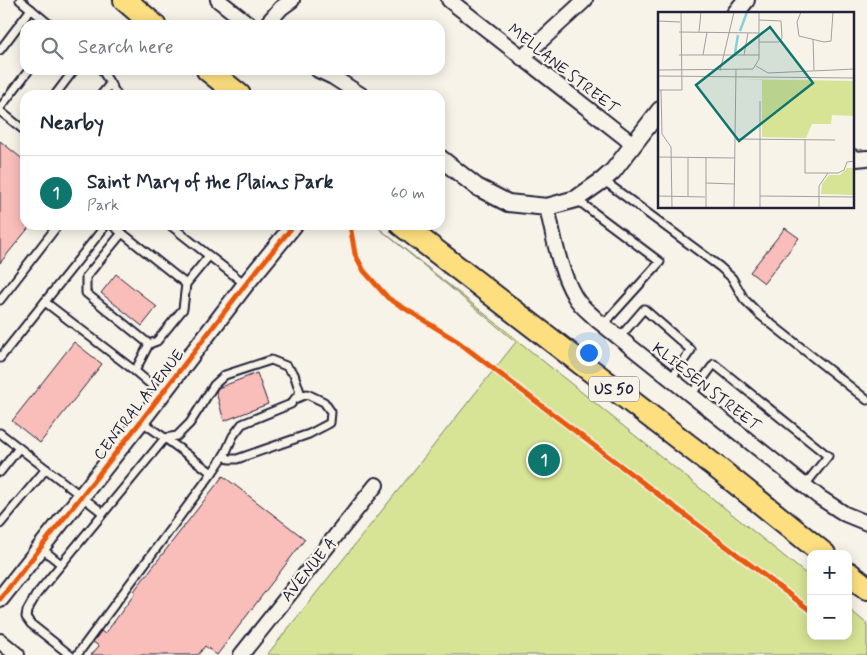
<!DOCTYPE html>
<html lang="en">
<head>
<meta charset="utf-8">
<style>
	body { margin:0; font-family:Mynerve,sans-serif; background:#f2f2f3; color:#1f2937 }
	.controls { position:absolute; right:15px; bottom:15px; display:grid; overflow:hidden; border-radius:10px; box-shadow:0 2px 12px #0003 }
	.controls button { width:45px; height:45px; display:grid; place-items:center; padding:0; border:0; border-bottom:1px solid #e0e1e3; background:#fff; color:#1f2937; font:25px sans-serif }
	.you { position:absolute; left:588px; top:352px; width:18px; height:18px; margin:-12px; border:4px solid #fff; border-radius:50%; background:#1a73e8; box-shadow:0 0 0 8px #1a73e833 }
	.badge { display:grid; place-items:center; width:32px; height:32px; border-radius:50%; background:#0f766e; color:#fff; font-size:16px; font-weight:700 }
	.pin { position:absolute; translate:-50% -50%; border:2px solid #fff; box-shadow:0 1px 5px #0006 }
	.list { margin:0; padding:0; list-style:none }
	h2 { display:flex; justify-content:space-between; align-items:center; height:65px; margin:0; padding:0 20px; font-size:21px }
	h2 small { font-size:16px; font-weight:400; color:#747a83 }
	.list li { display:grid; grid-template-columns:32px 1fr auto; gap:15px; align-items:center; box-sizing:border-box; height:75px; padding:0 20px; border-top:1px solid #e0e1e3 }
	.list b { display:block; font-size:19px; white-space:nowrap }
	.list p { margin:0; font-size:16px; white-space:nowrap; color:#747a83 }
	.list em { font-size:16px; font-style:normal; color:#747a83 }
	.icon { flex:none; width:28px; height:28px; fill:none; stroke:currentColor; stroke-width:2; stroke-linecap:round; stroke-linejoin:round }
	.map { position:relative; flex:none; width:867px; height:655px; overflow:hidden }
	.search { position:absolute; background:#fff; box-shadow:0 2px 12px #0003; left:20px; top:20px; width:425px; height:55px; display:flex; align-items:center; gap:12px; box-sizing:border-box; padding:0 18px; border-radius:15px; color:#747a83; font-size:19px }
	.panel { position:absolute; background:#fff; box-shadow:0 2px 12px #0003; left:20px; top:90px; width:425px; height:140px; border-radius:15px }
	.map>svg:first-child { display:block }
</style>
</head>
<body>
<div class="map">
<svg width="867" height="655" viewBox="0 0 867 655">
	<rect width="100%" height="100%" fill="#f7f3e8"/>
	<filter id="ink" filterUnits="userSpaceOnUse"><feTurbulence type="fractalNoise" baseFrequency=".02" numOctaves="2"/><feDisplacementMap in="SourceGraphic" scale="10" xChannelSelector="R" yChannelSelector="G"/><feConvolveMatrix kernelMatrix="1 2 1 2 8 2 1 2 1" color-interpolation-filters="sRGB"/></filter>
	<g filter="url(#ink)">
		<path fill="#d7e395" stroke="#7c8268" d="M375 225 811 578V636H848V608L867 624V655H267L516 342Z"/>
		<g fill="#f9bdba" stroke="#22223b">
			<path d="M0 141 25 161V225H31L0 263Z"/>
			<path d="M785 228 799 238 764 283 750 272Z"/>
			<path d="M116 274 157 307 142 326 101 293Z"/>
			<path d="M74 342 102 364 40 443 12 421Z"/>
			<path d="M257 373 268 404 224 421 216 392 218 388Z"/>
			<path d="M223 476 305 539 217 655 205 646 198 655H91L99 646 93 642 101 631 105 634 136 592 134 591Z"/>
		</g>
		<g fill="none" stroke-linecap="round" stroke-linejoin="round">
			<defs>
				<g id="service">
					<path d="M20 0 50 25"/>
					<path d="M0 50 31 9"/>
					<path d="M102 70 117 95"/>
					<path d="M55 95 74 70"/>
					<path d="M101 95 110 84"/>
					<path d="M0 108 29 70"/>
					<path d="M0 111 25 131"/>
					<path d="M603 180 720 267 732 278 744 299 760 315 867 400"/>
					<path d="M576 199 660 262 603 325"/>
					<path d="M112 225 186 284"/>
					<path d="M170 225 245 284"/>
					<path d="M122 233 86 277V293L149 344 157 341 183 309 186 284 209 256"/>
					<path d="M0 300 58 225"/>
					<path d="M45 302 135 371"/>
					<path d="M619 338 644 309 691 350 670 380"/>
					<path d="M149 344 135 371 162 394"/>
					<path d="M0 358 106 225"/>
					<path d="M691 395 714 364 828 456 805 485"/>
					<path d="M0 433 103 513"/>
					<path d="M224 455 229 459H237L309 434 330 423 331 412 324 402 307 394 295 399"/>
					<path d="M0 472 19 448"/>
					<path d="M0 524 46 469"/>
					<path d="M41 548 61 564"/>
					<path d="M70 655 31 624 26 617 27 611 36 595 165 438 212 473 225 454 233 436 242 424 291 404 300 392 294 374 286 366 271 360 225 375 214 385 190 423 177 436 165 438 142 422"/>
					<path d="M77 655 212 473"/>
				</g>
				<g id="minor">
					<path d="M218 0 250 25"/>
					<path d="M449 0 633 144"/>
					<path d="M266 25 281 8 292 0"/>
					<path d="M522 58 585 0"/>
					<path d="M318 70 333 77 361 95"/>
					<path d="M853 157 856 159 867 158"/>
					<path d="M547 207C554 238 559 270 575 297 580 306 590 313 597 320L819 497 845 514 867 523"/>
					<path d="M0 641 17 655"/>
					<path d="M241 655 376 485"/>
				</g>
				<g id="tertiary">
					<path d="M735 14 746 0"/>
					<path d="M440 158 477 187 508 203 547 207 576 199 603 180 613 171 660 110"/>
					<path d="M0 599 141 421 245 285 294 225"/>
				</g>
				<g id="trunk">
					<path d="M125 0 154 25"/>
					<path d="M208 70 239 95"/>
					<path d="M402 225 720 470 824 554"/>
					<path d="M848 573 867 588"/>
				</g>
			</defs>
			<use href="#service" stroke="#22223b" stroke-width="11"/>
			<use href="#minor" stroke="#22223b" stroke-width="18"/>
			<use href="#tertiary" stroke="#22223b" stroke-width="20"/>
			<use href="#trunk" stroke="#22223b" stroke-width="26"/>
			<use href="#service" stroke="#f7f3e8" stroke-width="7"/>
			<use href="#minor" stroke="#f7f3e8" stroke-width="14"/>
			<use href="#tertiary" stroke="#f7f3e8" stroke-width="16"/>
			<use href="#trunk" stroke="#fedf80" stroke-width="22"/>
			<defs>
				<g id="cycleway">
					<path d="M350 225 355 254 364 271 388 298 457 341 811 611"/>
					<path d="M0 599 141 421 245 285 294 225"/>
				</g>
			</defs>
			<use href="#cycleway" stroke="#f7f3e8" stroke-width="8"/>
			<use href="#cycleway" stroke="#e8590c" stroke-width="5"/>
		</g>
	</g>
	<g text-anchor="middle" stroke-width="4.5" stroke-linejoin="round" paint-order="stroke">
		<rect fill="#f7f3e8" stroke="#62616f" stroke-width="1" x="589" y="376.5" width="50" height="25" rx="4"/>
		<g font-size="15" font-weight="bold" fill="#22223b">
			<text x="614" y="394">US 50</text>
		</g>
		<g font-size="16" fill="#22223b" stroke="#f7f3e8">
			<text transform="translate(564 68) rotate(38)" y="6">MELLANE STREET</text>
			<text transform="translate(707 386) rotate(38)" y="6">KLIESEN STREET</text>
			<text transform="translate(138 404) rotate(-52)" y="6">CENTRAL AVENUE</text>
			<text transform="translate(308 569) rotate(-51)" y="6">AVENUE A</text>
		</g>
	</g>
	<g transform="translate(658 12)">
		<rect width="196" height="196" fill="#f7f3e8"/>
		<path d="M81 67 196 69V104L174 103 173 112H154L148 126 104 125V68ZM189 156H196V183L163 182 164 172 171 163H182Z" fill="#d7e395"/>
		<path fill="none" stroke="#81d2d9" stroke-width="2.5" d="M82 19 89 0M77 41 80 23"/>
		<path fill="none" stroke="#a29fa3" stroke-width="1" d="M23 0 24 78M143 0 139 10 141 24 166 30 173 29 175 0M0 9 22 10M21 20 101 21M41 20 43 0M155 27 156 58M101 30H121L124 26 123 9 101 8M21 43H101M45 43 49 20M86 43 90 21M98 54 110 61 197 57M0 58 95 57 101 47V0M62 59 76 0M0 64 197 66M0 78H24M3 78 4 122 13 135 14 196M102 89V196M78 127 177 128M147 128V161H180L186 158 189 150 197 149M0 145 77 146M30 145V184M48 171 77 172M0 184 47 185M102 184 197 185M48 196V145M76 196 78 57M161 196V174L170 161"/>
		<path fill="#0f766e" fill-opacity="0.15" stroke="#0f766e" stroke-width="2.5" d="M112 15 155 71 81 129 38 73Z"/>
		<rect width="196" height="196" fill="none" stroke="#22223b" stroke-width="2.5"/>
	</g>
</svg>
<div class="controls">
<button>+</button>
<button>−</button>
</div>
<div class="you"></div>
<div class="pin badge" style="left:544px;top:460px">1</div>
<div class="search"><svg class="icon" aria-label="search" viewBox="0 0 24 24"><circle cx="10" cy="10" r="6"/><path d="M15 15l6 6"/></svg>Search here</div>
<section class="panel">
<h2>Nearby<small></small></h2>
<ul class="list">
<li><span class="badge">1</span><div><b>Saint Mary of the Plains Park</b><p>Park</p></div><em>60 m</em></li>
</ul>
</section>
</div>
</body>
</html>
